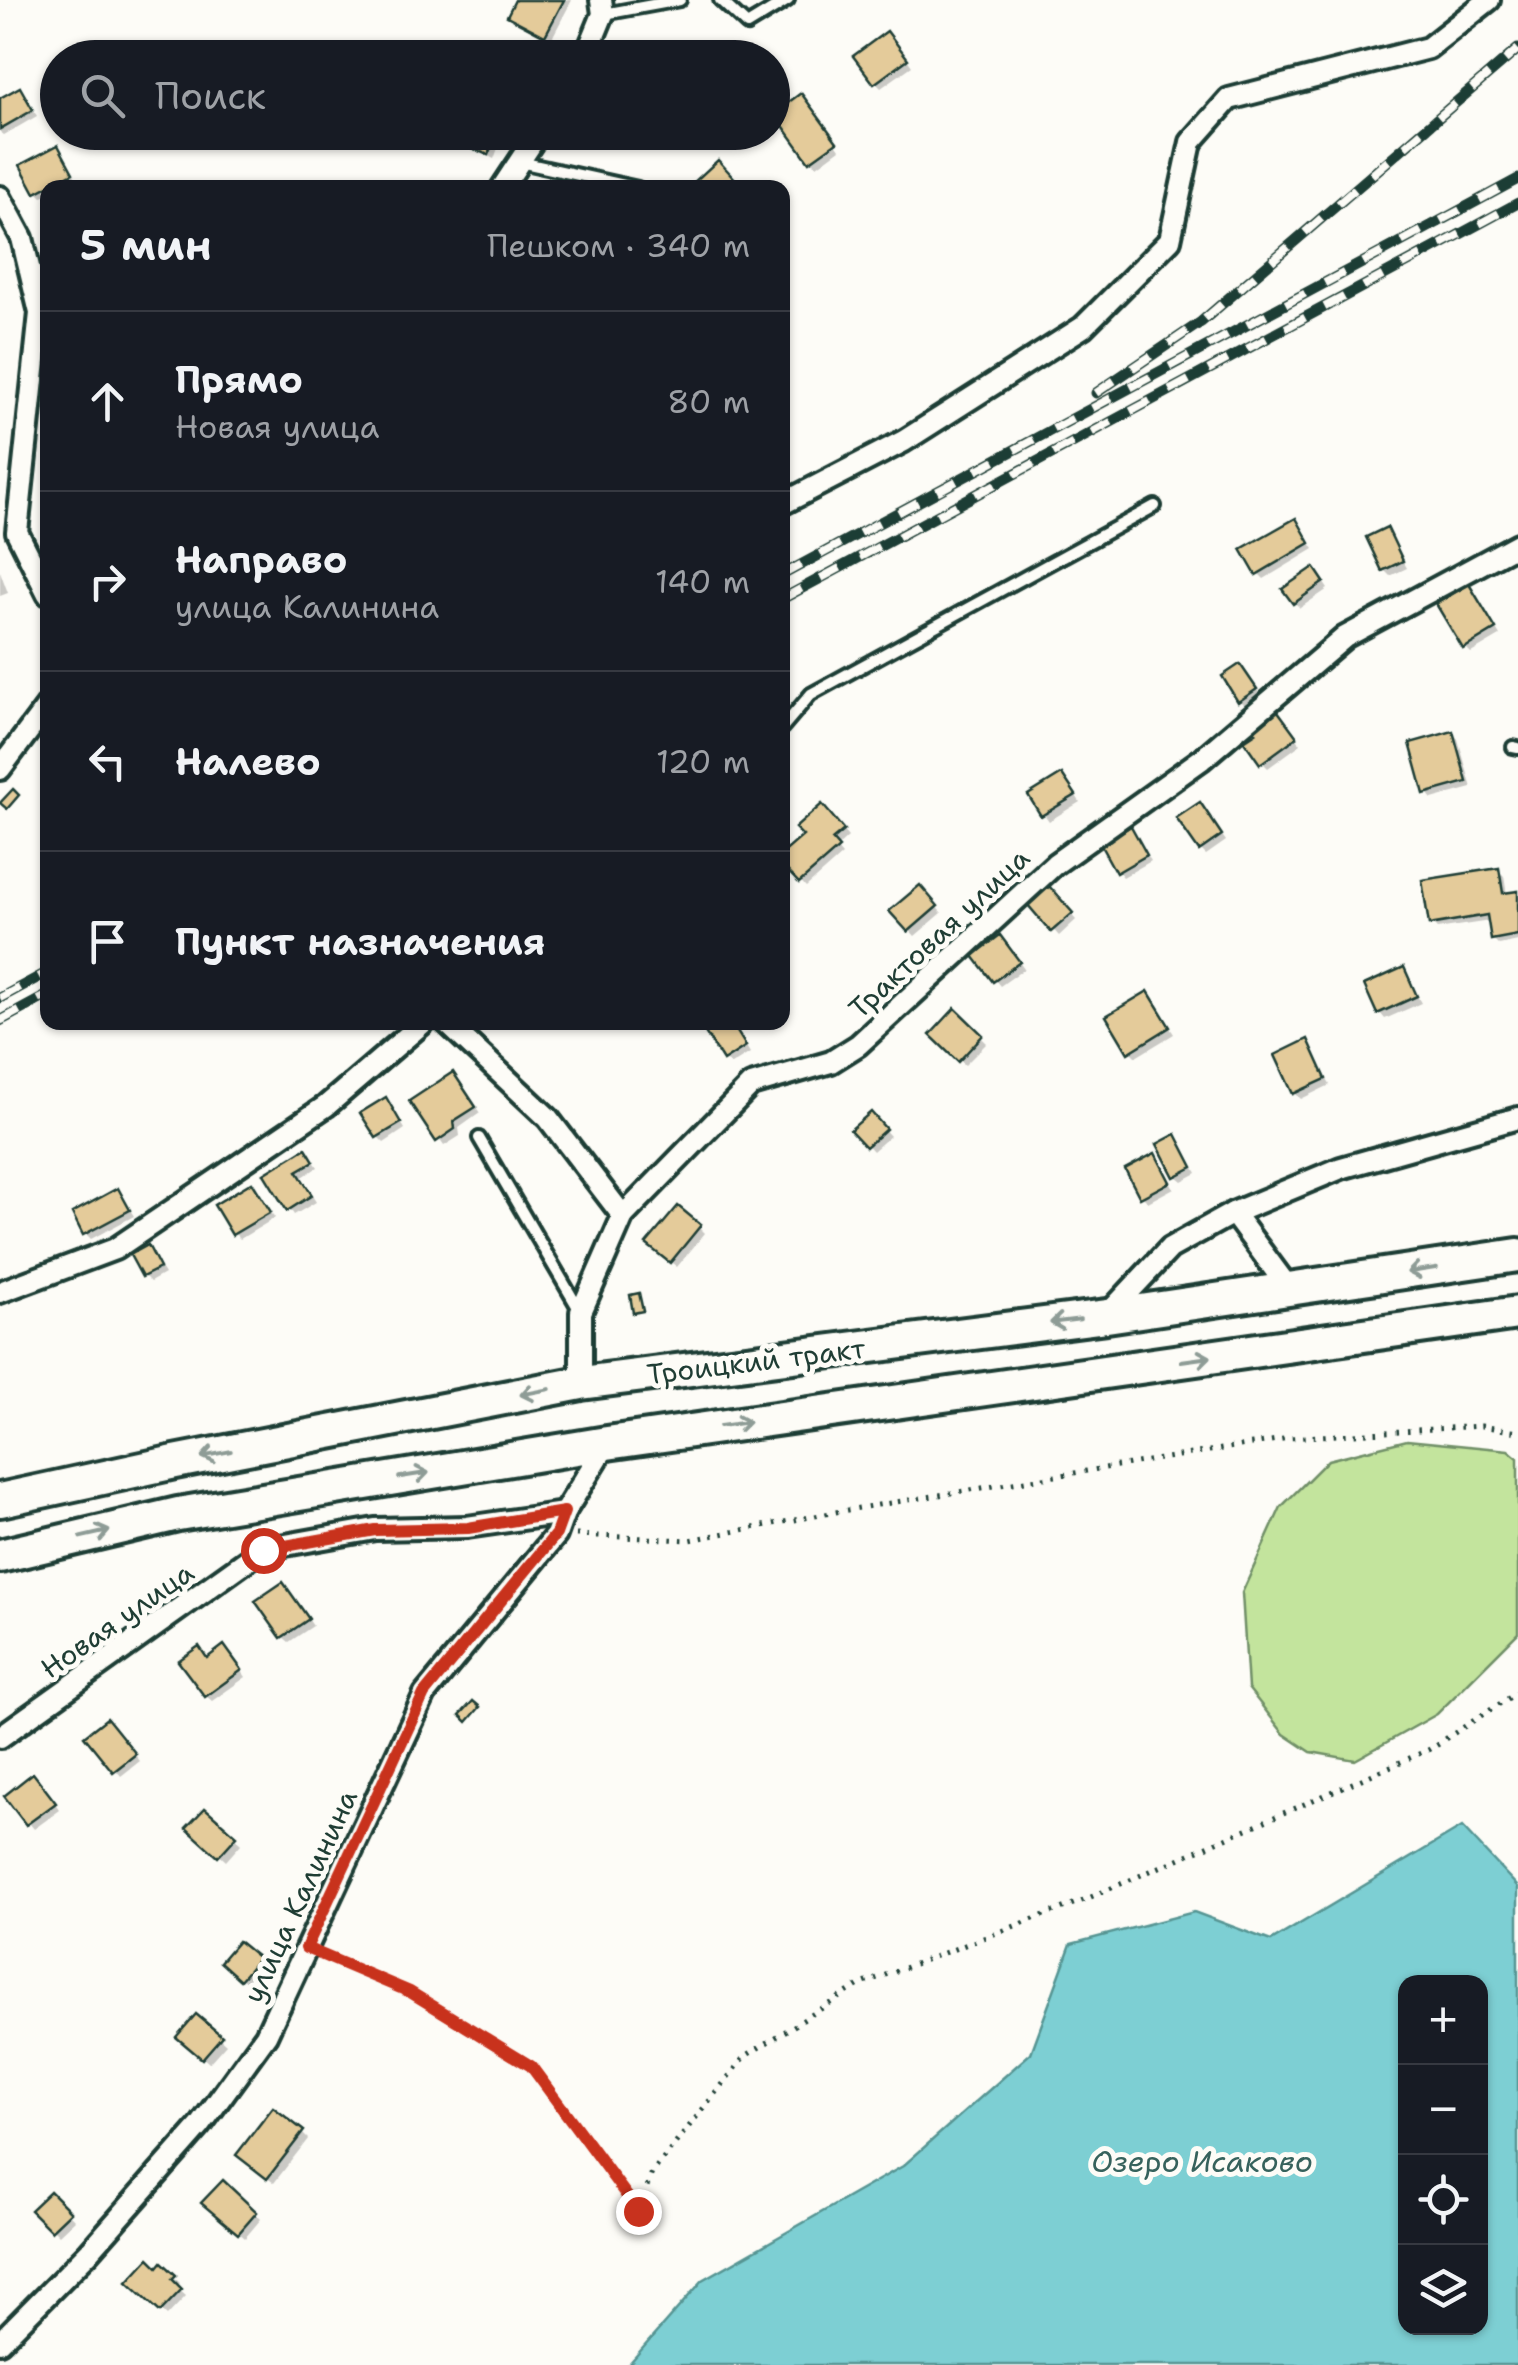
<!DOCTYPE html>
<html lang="ru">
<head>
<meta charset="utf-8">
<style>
	body { margin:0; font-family:"Shantell Sans",sans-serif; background:#242831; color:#f1f3f6 }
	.controls { position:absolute; right:30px; bottom:30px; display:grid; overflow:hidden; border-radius:20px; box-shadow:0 2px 8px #0004 }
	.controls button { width:90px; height:90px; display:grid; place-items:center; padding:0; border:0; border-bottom:2px solid #363941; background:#171b24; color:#f1f3f6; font:50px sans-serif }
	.stop { position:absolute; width:30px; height:30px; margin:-22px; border:8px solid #c8321e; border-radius:50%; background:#fff }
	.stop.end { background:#c8321e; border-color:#fff; box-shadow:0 2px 10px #0008 }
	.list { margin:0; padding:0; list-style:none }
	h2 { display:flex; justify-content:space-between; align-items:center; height:130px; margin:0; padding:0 40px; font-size:42px }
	h2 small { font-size:32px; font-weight:400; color:#9ea1a6 }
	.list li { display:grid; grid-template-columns:65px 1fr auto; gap:30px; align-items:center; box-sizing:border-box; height:180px; padding:0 40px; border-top:2px solid #363941 }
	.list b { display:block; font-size:38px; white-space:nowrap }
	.list p { margin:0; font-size:32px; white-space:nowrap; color:#9ea1a6 }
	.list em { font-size:32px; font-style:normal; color:#9ea1a6 }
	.icon { flex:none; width:55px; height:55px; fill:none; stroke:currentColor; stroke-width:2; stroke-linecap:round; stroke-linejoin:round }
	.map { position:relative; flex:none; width:1518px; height:2365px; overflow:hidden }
	.search { position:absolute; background:#171b24; box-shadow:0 2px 8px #0004; left:40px; top:40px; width:750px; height:110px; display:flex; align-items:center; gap:25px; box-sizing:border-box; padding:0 35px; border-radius:55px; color:#9ea1a6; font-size:38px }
	.panel { position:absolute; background:#171b24; box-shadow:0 2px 8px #0004; left:40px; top:180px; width:750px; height:850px; border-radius:20px }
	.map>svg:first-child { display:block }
</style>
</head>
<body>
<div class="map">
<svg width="1518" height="2365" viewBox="0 0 1518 2365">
	<rect width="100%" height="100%" fill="#fdfcf7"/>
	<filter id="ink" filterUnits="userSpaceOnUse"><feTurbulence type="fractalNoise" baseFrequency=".01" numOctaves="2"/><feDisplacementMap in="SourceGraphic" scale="20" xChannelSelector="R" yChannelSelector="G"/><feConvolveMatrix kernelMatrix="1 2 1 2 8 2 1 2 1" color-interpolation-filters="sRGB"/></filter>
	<g filter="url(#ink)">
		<path fill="#c3e49d" stroke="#719068" stroke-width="2.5" d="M1407 1440 1508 1450 1518 1458V1633L1437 1714 1355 1760 1311 1752 1284 1734 1248 1688 1242 1593 1281 1507 1328 1460Z"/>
		<path fill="#7dcfd3" stroke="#579593" stroke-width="2.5" fill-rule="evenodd" d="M1462 1827 1518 1887V2365H628L703 2280 903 2166 1031 2053 1071 1944 1194 1912 1271 1941ZM1406 1982H1480V2328H1406Z"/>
		<g fill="#0003">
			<path d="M518 0H572L551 40 510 15Z"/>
			<path d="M893 40 912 66 881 88 876 83Z"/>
			<path d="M20 90 37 116 4 135 0 132V101Z"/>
			<path d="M807 102 840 149 817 166 811 160Z"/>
			<path d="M468 132H504L494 159 463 143Z"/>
			<path d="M57 148 77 179 61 188H48V195L42 197 37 192Z"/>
			<path d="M1295 521 1314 549 1264 579 1258 573Z"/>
			<path d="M1386 530 1407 568 1390 576 1384 570Z"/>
			<path d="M0 571 8 593 0 596Z"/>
			<path d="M1319 576 1328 589 1300 608 1294 602Z"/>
			<path d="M1474 593 1500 636 1471 653 1465 647Z"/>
			<path d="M1246 673 1261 696 1246 706 1240 700Z"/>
			<path d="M1280 716 1301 744 1268 768 1262 762Z"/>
			<path d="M1453 733 1458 739 1472 788 1432 799 1427 793Z"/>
			<path d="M1068 783 1080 802 1049 821 1031 796Z"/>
			<path d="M822 807 848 837 836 848 842 855 806 887 782 861 806 836Z"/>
			<path d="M1205 811 1226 841 1206 855 1200 849Z"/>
			<path d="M1131 829 1151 861 1123 877 1118 871Z"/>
			<path d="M1498 870 1504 876 1507 895 1518 893V941L1499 945 1493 939 1490 921 1437 929 1431 923Z"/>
			<path d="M919 888 942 913 915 936 893 912Z"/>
			<path d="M1049 889 1076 920 1059 936 1031 905Z"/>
			<path d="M1006 944 1024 969 1000 986 995 980Z"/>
			<path d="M1403 970 1421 1003 1385 1019 1380 1013Z"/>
			<path d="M1148 994 1174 1034 1136 1057 1130 1051Z"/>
			<path d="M955 1012 987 1043 965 1065 933 1035Z"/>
			<path d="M731 1022 750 1053 731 1065 725 1059Z"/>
			<path d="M1307 1042 1330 1085 1301 1099 1295 1093Z"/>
			<path d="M458 1081 480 1113 459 1128 460 1136 444 1146 413 1102Z"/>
			<path d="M391 1106 405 1129 384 1143 378 1137Z"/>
			<path d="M871 1115 890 1136 873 1151 854 1130Z"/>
			<path d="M1176 1137 1197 1173 1182 1181 1176 1176Z"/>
			<path d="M1154 1156 1174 1188 1148 1202 1142 1196Z"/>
			<path d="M311 1157 318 1167 301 1178 316 1202 294 1215 267 1175Z"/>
			<path d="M252 1185 275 1218 240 1239 234 1233Z"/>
			<path d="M118 1191 134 1216 91 1239 85 1233Z"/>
			<path d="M699 1227 705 1233 677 1267 655 1249Z"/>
			<path d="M148 1248 164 1274 150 1282 144 1276Z"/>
			<path d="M289 1591 313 1626 289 1642 283 1637Z"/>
			<path d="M230 1654 246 1677 212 1701 206 1696 208 1660Z"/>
			<path d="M112 1727 140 1761 121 1776 88 1736Z"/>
			<path d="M38 1782 60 1810 34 1829 7 1796Z"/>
			<path d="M205 1811 241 1844 226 1861 190 1828Z"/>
			<path d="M238 1944 263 1966 248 1984 223 1962Z"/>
			<path d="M197 2018 226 2044 209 2063 180 2037Z"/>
			<path d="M302 2133 308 2139 274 2183 245 2161Z"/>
			<path d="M223 2184 261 2219 245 2238 205 2203Z"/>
			<path d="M50 2194 75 2220 59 2235 34 2210Z"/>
			<path d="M162 2266 180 2283 176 2287 186 2296 167 2316 131 2282Z"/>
		</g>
		<g fill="#e4cb9a" stroke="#1f3d34" stroke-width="2.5">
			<path d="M515 0H564L545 36 507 16Z"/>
			<path d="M887 31 908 59 874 84 853 56Z"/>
			<path d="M20 87 33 110 0 129V98Z"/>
			<path d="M801 93 837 142 809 162 774 113Z"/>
			<path d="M465 132H497L488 155 460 143Z"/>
			<path d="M58 145 73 173 35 193 20 165Z"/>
			<path d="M718 160 736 180 727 188H696L692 184Z"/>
			<path d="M1296 518 1310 543 1256 575 1241 549Z"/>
			<path d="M1387 527 1403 561 1382 571 1366 537Z"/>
			<path d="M1314 567 1324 582 1293 604 1282 589Z"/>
			<path d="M1469 584 1496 629 1463 649 1436 604Z"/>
			<path d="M1240 664 1257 689 1238 702 1222 676Z"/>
			<path d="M1275 707 1297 737 1260 764 1244 741 1256 733 1248 727Z"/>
			<path d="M1453 731 1467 782 1424 794 1410 743Z"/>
			<path d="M1062 774 1076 795 1041 816 1028 795Z"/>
			<path d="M13 789 19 795 7 809 0 803Z"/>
			<path d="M1200 802 1222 835 1199 851 1176 818Z"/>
			<path d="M822 804 844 830 832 840 839 848 799 883 782 865V854L803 836 795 828Z"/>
			<path d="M1131 826 1147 855 1116 873 1100 844Z"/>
			<path d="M1499 868 1503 893 1518 891V935L1491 940 1487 915 1429 925 1422 880Z"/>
			<path d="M920 885 938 906 908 932 889 911Z"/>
			<path d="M1049 886 1073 913 1051 932 1028 905Z"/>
			<path d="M1000 935 1020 962 993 982 973 956Z"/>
			<path d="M1404 967 1417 996 1377 1014 1364 985Z"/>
			<path d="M1148 991 1170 1027 1128 1053 1106 1016Z"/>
			<path d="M955 1008 983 1035 958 1062 930 1035Z"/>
			<path d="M705 1022H731L746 1046 723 1061 701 1026Z"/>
			<path d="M1308 1039 1326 1079 1293 1094 1275 1055Z"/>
			<path d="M453 1072 476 1107 454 1121 455 1129 436 1142 409 1101Z"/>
			<path d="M386 1097 401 1123 376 1138 360 1113Z"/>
			<path d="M871 1112 886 1129 866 1147 850 1130Z"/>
			<path d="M1176 1134 1193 1167 1174 1177 1157 1144Z"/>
			<path d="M306 1148 314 1161 297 1171 312 1195 287 1211 264 1174Z"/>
			<path d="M1155 1153 1170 1182 1140 1198 1125 1169Z"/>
			<path d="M252 1182 271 1212 232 1235 214 1205Z"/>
			<path d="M118 1188 130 1210 83 1235 72 1213Z"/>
			<path d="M678 1206 701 1225 670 1263 646 1244Z"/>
			<path d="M148 1245 160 1268 142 1277 130 1255Z"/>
			<path d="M639 1293 643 1311 633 1313 630 1295Z"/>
			<path d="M283 1582 309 1619 281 1638 255 1601Z"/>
			<path d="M224 1645 242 1670 205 1697 178 1661 199 1646 207 1658Z"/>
			<path d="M473 1701 480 1707 467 1722 460 1715Z"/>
			<path d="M107 1718 136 1754 113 1772 84 1736Z"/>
			<path d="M33 1773 56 1803 26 1825 4 1796Z"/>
			<path d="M205 1808 237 1836 218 1857 186 1828Z"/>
			<path d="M238 1941 259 1958 240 1980 220 1962Z"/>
			<path d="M196 2014 222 2036 202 2059 176 2037Z"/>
			<path d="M273 2107 304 2131 267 2179 236 2155Z"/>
			<path d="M223 2180 257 2212 238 2234 201 2203Z"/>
			<path d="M50 2191 71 2212 51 2231 30 2210Z"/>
			<path d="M149 2258 158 2267 162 2262 176 2275 172 2279 182 2289 160 2312 127 2282Z"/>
		</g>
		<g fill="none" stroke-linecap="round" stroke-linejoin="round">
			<defs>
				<g id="service">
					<path d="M720 0 747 25 788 0"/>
					<path d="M604 14 680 0"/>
					<path d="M520 162 638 188"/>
					<path d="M782 728 811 694 1155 506"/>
					<path d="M1513 747 1518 748"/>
					<path d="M479 1138 580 1311"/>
				</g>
				<g id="minor">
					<path d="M585 58 603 14 601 0"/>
					<path d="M502 188 539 132"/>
					<path d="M0 197 22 238 40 313 17 532 48 594"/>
					<path d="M782 504 904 441 1083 327 1170 240 1191 142 1229 99 1428 48 1489 0"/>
					<path d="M0 769 48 705"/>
					<path d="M446 1022 548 1118 623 1216 751 1085 831 1062 858 1045 1055 864 1202 759 1345 637 1518 544"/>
					<path d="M1233 1213 1290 1290"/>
					<path d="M0 1292 115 1249 326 1106 424 1022"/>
					<path d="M1108 1314 1170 1248 1233 1213 1341 1168 1518 1118"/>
					<path d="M581 1383V1312L623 1216"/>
					<path d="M0 1737 263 1549 375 1529 467 1527 564 1513"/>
					<path d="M0 2342 89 2252 200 2126 266 2035 425 1694 556 1535 564 1513 607 1443"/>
				</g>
				<g id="primary">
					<path d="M0 1500 175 1462 581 1383 1107 1316 1518 1255"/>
					<path d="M0 1556 178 1514 607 1443 1518 1313"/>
				</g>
			</defs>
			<use href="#service" stroke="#1f3d34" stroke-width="18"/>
			<use href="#minor" stroke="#1f3d34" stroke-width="28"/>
			<use href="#primary" stroke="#1f3d34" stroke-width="40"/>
			<g stroke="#1f3d34" stroke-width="5" stroke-dasharray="2.5 8" stroke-linecap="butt">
				<path d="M576 1535 690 1540 841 1511 1289 1438 1481 1426 1518 1432"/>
				<path d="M325 1955 410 1992 531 2066 638 2211 652 2173 744 2057 859 1985 1084 1900 1428 1750 1518 1692"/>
			</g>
			<use href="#service" stroke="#fdfcf7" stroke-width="10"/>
			<use href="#minor" stroke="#fdfcf7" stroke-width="20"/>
			<use href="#primary" stroke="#fdfcf7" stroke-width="32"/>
			<defs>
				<g id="rail">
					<path d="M1096 393 1201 322 1518 49"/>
					<path d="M782 575 1518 179"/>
					<path d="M782 599 1518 203"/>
					<path d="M0 998 48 972"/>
					<path d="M0 1021 48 995"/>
				</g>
			</defs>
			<use href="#rail" stroke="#1f3d34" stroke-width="11"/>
			<use href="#rail" stroke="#fdfcf7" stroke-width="8" stroke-dasharray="22" stroke-linecap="butt"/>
		</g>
		<defs><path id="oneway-shaft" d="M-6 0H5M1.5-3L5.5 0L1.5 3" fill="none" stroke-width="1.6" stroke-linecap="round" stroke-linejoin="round" transform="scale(2.5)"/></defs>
		<g stroke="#8e9c96">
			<use href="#oneway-shaft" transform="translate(1422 1270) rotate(171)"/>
			<use href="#oneway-shaft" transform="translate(1065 1321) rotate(173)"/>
			<use href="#oneway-shaft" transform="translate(1196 1359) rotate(-8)"/>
			<use href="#oneway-shaft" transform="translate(535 1392) rotate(169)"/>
			<use href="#oneway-shaft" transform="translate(735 1424) rotate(-8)"/>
			<use href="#oneway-shaft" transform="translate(216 1454) rotate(169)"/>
			<use href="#oneway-shaft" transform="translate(414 1475) rotate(-9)"/>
			<use href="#oneway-shaft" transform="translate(95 1534) rotate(-13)"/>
		</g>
	</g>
	<g fill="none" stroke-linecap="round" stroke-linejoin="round" filter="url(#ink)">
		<path stroke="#c8321e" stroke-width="12" d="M263 1550 375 1530 468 1528 564 1512 556 1534 424 1694 306 1948 410 1992 531 2066 638 2211"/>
	</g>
	<g text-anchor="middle" stroke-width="10" stroke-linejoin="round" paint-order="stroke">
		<g font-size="28" fill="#1f3d34" stroke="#fdfcf7">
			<text transform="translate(939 933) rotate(-43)" y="10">Трактовая улица</text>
			<text transform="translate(756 1361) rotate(-7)" y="10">Троицкий тракт</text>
			<text transform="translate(117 1620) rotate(-35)" y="10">Новая улица</text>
			<text transform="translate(300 1896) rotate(-65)" y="10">улица Калинина</text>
		</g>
		<g font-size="30" font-style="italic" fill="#36625c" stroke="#fdfcf7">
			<text x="1202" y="2172">Озеро Исаково</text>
		</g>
	</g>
</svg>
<div class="controls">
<button>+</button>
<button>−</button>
<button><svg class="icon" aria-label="locate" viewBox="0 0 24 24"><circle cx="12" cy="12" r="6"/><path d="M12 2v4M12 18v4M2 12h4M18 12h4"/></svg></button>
<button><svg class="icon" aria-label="layers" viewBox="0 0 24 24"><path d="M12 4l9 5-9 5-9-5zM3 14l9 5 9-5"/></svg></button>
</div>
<div class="stop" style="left:263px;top:1550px"></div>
<div class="stop end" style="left:638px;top:2211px"></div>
<div class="search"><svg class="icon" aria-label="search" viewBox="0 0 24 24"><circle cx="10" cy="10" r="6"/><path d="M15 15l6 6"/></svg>Поиск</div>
<section class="panel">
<h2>5 мин<small>Пешком · 340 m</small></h2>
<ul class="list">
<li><svg class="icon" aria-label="ahead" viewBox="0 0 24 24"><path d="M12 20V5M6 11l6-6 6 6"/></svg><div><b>Прямо</b><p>Новая улица</p></div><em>80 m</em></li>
<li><svg class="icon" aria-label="right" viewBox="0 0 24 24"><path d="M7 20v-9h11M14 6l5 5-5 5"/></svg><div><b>Направо</b><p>улица Калинина</p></div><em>140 m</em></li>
<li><svg class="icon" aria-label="left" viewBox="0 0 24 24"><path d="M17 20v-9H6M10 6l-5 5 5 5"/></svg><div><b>Налево</b></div><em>120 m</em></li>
<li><svg class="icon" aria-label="arrive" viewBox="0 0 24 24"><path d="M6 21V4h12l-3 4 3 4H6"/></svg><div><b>Пункт назначения</b></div></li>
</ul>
</section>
</div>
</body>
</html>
